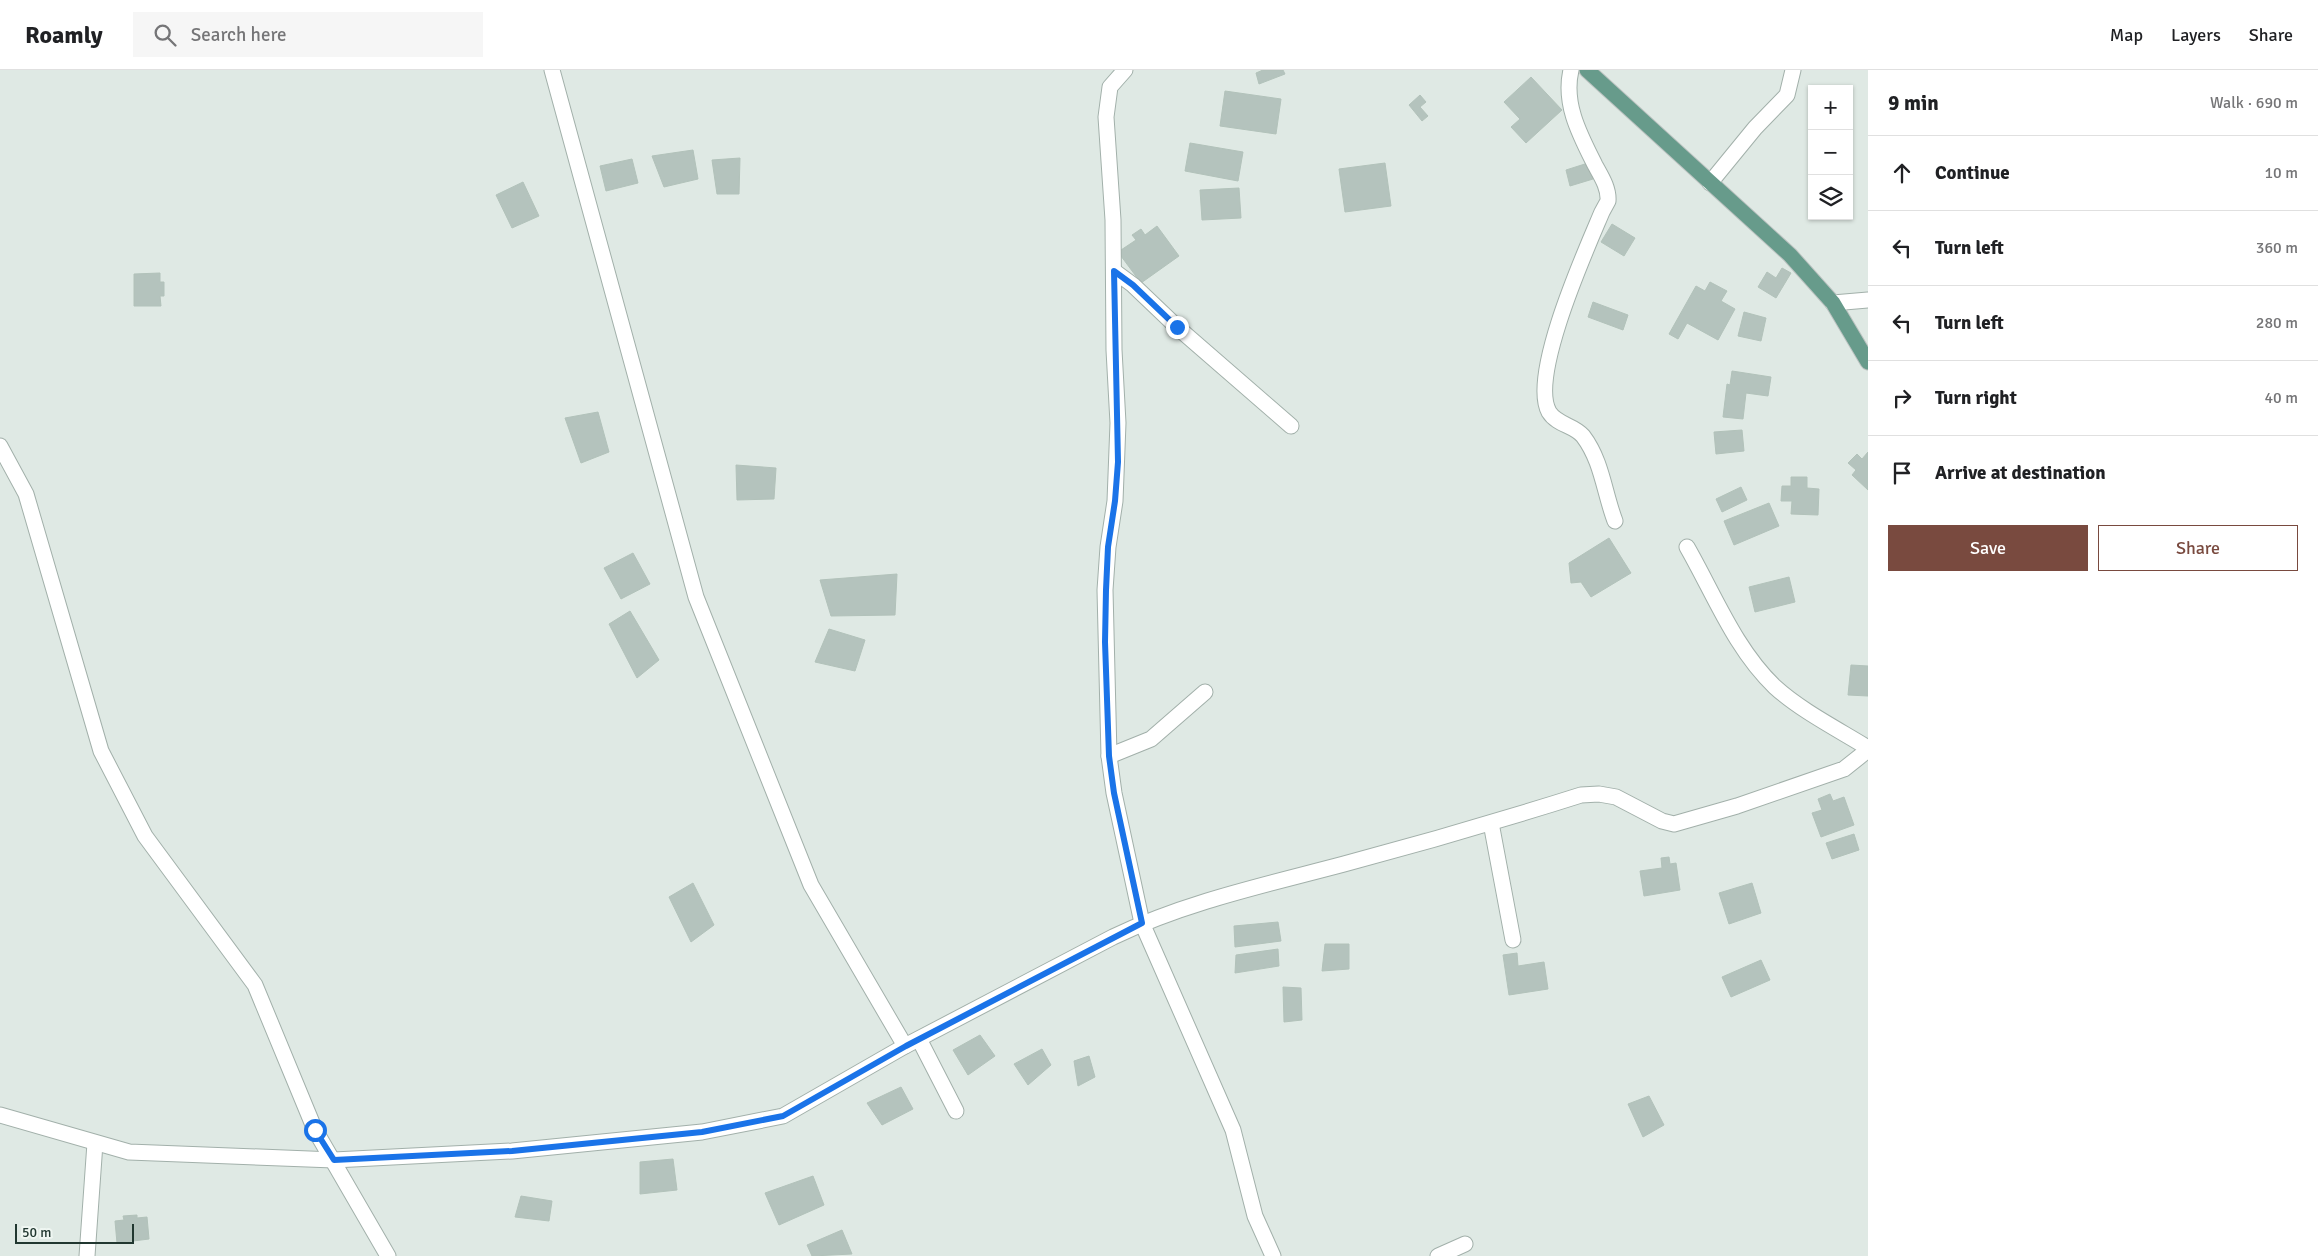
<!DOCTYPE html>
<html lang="en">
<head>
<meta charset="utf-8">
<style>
	body { margin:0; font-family:Signika,sans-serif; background:#f6f6f6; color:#202124 }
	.controls { position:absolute; right:15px; top:15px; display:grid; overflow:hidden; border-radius:0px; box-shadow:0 1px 4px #0004 }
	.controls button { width:45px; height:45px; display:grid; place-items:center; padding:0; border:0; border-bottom:1px solid #e0e0e0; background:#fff; color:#202124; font:25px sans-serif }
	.scale { position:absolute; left:15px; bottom:12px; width:119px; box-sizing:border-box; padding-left:5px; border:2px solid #213730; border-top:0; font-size:14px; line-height:18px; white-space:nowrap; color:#213730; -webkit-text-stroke:4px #eff6f2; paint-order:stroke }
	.stop { position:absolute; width:15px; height:15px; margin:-11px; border:4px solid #1a73e8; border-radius:50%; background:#fff }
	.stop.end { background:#1a73e8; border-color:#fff; box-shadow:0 1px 5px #0008 }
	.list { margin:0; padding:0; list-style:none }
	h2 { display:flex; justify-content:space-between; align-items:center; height:65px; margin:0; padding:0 20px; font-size:21px }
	h2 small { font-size:16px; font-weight:400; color:#757577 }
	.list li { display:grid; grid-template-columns:32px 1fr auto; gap:15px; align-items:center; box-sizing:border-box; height:75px; padding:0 20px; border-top:1px solid #e0e0e0 }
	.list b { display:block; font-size:19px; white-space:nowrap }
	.list em { font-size:16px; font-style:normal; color:#757577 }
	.actions { display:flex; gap:10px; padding:15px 20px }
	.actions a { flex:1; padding:11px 0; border:1px solid #794a3f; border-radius:0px; text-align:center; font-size:18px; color:#794a3f }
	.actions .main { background:#794a3f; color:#fff }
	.icon { flex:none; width:28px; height:28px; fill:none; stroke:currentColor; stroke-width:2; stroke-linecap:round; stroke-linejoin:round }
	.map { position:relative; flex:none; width:1868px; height:1186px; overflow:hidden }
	header { display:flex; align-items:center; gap:30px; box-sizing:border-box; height:70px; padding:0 25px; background:#fff; border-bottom:1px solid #e0e0e0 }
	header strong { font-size:24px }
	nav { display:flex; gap:28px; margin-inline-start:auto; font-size:18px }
	.search { width:350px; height:45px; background:#f6f6f6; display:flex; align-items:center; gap:12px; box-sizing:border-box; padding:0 18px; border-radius:0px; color:#757577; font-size:19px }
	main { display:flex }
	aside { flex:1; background:#fff }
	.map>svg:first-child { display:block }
</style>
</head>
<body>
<header>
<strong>Roamly</strong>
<div class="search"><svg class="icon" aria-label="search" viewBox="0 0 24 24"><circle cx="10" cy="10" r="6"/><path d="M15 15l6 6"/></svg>Search here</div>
<nav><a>Map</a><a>Layers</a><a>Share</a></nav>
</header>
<main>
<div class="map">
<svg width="1868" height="1186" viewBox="0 0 1868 1186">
	<rect width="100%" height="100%" fill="#dfe9e4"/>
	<g fill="#b4c3bd" stroke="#b2c2ba">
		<path d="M1263 0H1283L1285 4 1259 14 1256 3Z"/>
		<path d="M1531 7 1562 40 1526 73 1511 57 1520 49 1504 32Z"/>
		<path d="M1225 21 1281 29 1276 64 1220 56Z"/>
		<path d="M1420 25 1426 32 1420 37 1428 46 1422 51 1409 35Z"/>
		<path d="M1190 73 1243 82 1238 111 1185 101Z"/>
		<path d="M693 80 698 109 664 117 652 86Z"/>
		<path d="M740 88 739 124H717L712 90Z"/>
		<path d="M632 89 638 113 606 121 600 96Z"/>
		<path d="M1385 93 1391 136 1345 142 1339 99Z"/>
		<path d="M1588 93 1593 109 1570 116 1566 100Z"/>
		<path d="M523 112 539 146 512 158 496 125Z"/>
		<path d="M1239 118 1241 148 1202 150 1200 120Z"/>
		<path d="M1612 154 1635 168 1624 186 1601 172Z"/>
		<path d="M1157 156 1179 186 1141 213 1118 182 1136 170 1132 165 1141 159 1145 165Z"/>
		<path d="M1782 198 1791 203 1776 228 1758 217 1767 202 1776 208Z"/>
		<path d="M160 203V212H164V226H160L161 236H134V204Z"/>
		<path d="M1710 212 1727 221 1721 231 1735 239 1718 270 1687 253 1678 269 1669 264 1696 216 1705 221Z"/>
		<path d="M1593 232 1628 245 1623 260 1588 247Z"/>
		<path d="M1744 242 1766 248 1761 271 1738 266Z"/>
		<path d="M1732 301 1771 307 1768 326 1746 323 1743 349 1723 347 1727 314 1730 315Z"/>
		<path d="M598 342 609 382 581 393 565 348Z"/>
		<path d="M1742 360 1744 381 1716 384 1714 362Z"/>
		<path d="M1868 382V420L1852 405 1856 400 1848 393 1857 384 1862 389Z"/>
		<path d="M736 395 776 398 774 429 737 430Z"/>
		<path d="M1791 407H1807V418L1819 419 1818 445 1791 444 1792 431H1781L1782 416H1791Z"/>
		<path d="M1741 417 1747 430 1722 442 1716 429Z"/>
		<path d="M1769 433 1779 456 1734 475 1724 451Z"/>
		<path d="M1609 468 1631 503 1591 527 1581 512 1571 513 1569 493Z"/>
		<path d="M633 483 650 514 621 529 604 498Z"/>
		<path d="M897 504 895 545 831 546 820 510Z"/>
		<path d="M1789 507 1795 532 1755 542 1749 517Z"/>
		<path d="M630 541 659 590 637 608 609 554Z"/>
		<path d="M829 559 865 570 855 601 815 592Z"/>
		<path d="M1851 595 1868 596V626L1848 625Z"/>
		<path d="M1830 724 1833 731 1844 727 1854 755 1821 767 1812 743 1822 740 1818 729Z"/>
		<path d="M1854 764 1859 780 1832 789 1826 773Z"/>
		<path d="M1669 787 1670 794 1676 793 1680 820 1644 826 1640 801 1662 798 1661 788Z"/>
		<path d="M693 813 714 855 691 872 669 827Z"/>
		<path d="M1752 813 1761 843 1729 854 1719 823Z"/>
		<path d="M1278 852 1281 871 1235 877 1234 856Z"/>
		<path d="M1325 874H1349V899L1322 901Z"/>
		<path d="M1278 879 1279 896 1235 903 1236 885Z"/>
		<path d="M1517 883 1518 896 1544 892 1548 919 1509 925 1503 885Z"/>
		<path d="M1761 890 1770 910 1731 927 1722 907Z"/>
		<path d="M1283 917 1301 918 1302 950 1284 952Z"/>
		<path d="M980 965 995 986 968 1005 953 980Z"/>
		<path d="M1042 979 1051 995 1028 1015 1014 994Z"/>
		<path d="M1089 986 1095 1007 1078 1016 1074 991Z"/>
		<path d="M901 1017 913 1039 882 1055 867 1033Z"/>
		<path d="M1649 1026 1664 1055 1643 1067 1628 1034Z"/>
		<path d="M673 1089 677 1120 640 1124V1092Z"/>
		<path d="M813 1106 824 1135 779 1155 765 1123Z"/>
		<path d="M521 1126 552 1131 549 1151 515 1147Z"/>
		<path d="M137 1145V1148L147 1147 149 1169 117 1173 115 1151 124 1150 123 1146Z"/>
		<path d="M842 1160 852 1184 812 1186 807 1175Z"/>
	</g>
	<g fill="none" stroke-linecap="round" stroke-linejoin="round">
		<defs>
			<g id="minor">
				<path d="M552 0 696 527 811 815 905 976"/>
				<path d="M1125 0 1110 17 1106 47 1113 150 1114 280 1118 353 1115 431 1108 477 1105 520 1109 686 1114 723 1142 853 1233 1060 1255 1146 1273 1186"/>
				<path d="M1571 0C1563 34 1580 65 1595 95 1601 106 1609 118 1608 131L1602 142C1586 180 1529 306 1549 342 1557 355 1574 355 1583 366 1602 391 1604 422 1615 451"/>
				<path d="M1710 113 1755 58 1787 25 1793 0"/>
				<path d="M1114 201 1133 215 1177 257 1291 356"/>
				<path d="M1833 233 1868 230"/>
				<path d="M0 376 26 424 101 681 145 766 255 915 315 1060 388 1186"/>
				<path d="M1687 477C1714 524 1735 579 1775 617 1800 640 1839 660 1868 678"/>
				<path d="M1109 686 1151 669 1205 622"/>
				<path d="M1491 753 1513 870"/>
				<path d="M919 969 956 1041"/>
				<path d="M0 1045 129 1082 334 1090 512 1081 702 1062 783 1046 905 976 1113 867C1186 832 1265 815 1344 794 1423 773 1502 750 1581 725L1599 724 1616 727 1662 751 1674 754 1737 736 1844 699 1868 680"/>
				<path d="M87 1186 95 1073"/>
				<path d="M1438 1186 1465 1174"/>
			</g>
			<path id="major" d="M1587 0 1790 185 1833 233 1868 292"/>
		</defs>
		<use href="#minor" stroke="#a2b0aa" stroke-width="17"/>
		<use href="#major" stroke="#bcc3c1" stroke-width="17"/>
		<use href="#minor" stroke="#fff" stroke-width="15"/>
		<use href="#major" stroke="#679b8b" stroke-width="15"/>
	</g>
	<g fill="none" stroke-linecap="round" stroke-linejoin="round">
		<path stroke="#1a73e8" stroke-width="6" d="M315 1060 334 1090 512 1081 702 1062 783 1046 906 976 1142 853 1114 723 1109 686 1105 572 1106 520 1108 477 1115 431 1118 392 1114 201 1133 215 1177 257"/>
	</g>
</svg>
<div class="controls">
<button>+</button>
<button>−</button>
<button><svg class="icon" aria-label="layers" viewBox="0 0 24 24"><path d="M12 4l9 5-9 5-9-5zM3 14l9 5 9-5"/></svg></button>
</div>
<div class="scale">50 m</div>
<div class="stop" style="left:315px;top:1060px"></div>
<div class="stop end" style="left:1177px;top:257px"></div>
</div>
<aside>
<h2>9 min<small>Walk · 690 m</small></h2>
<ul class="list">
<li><svg class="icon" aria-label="ahead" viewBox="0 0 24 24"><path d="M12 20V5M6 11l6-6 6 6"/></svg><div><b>Continue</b></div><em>10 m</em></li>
<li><svg class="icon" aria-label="left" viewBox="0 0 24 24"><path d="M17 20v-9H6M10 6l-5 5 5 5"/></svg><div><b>Turn left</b></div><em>360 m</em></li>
<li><svg class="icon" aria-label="left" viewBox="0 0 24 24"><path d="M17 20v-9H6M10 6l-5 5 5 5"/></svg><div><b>Turn left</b></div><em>280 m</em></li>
<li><svg class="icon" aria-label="right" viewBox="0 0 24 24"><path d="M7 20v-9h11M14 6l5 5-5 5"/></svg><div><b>Turn right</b></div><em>40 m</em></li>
<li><svg class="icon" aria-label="arrive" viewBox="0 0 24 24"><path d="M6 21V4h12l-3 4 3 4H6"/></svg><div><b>Arrive at destination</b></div></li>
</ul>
<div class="actions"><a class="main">Save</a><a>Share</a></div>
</aside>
</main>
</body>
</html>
